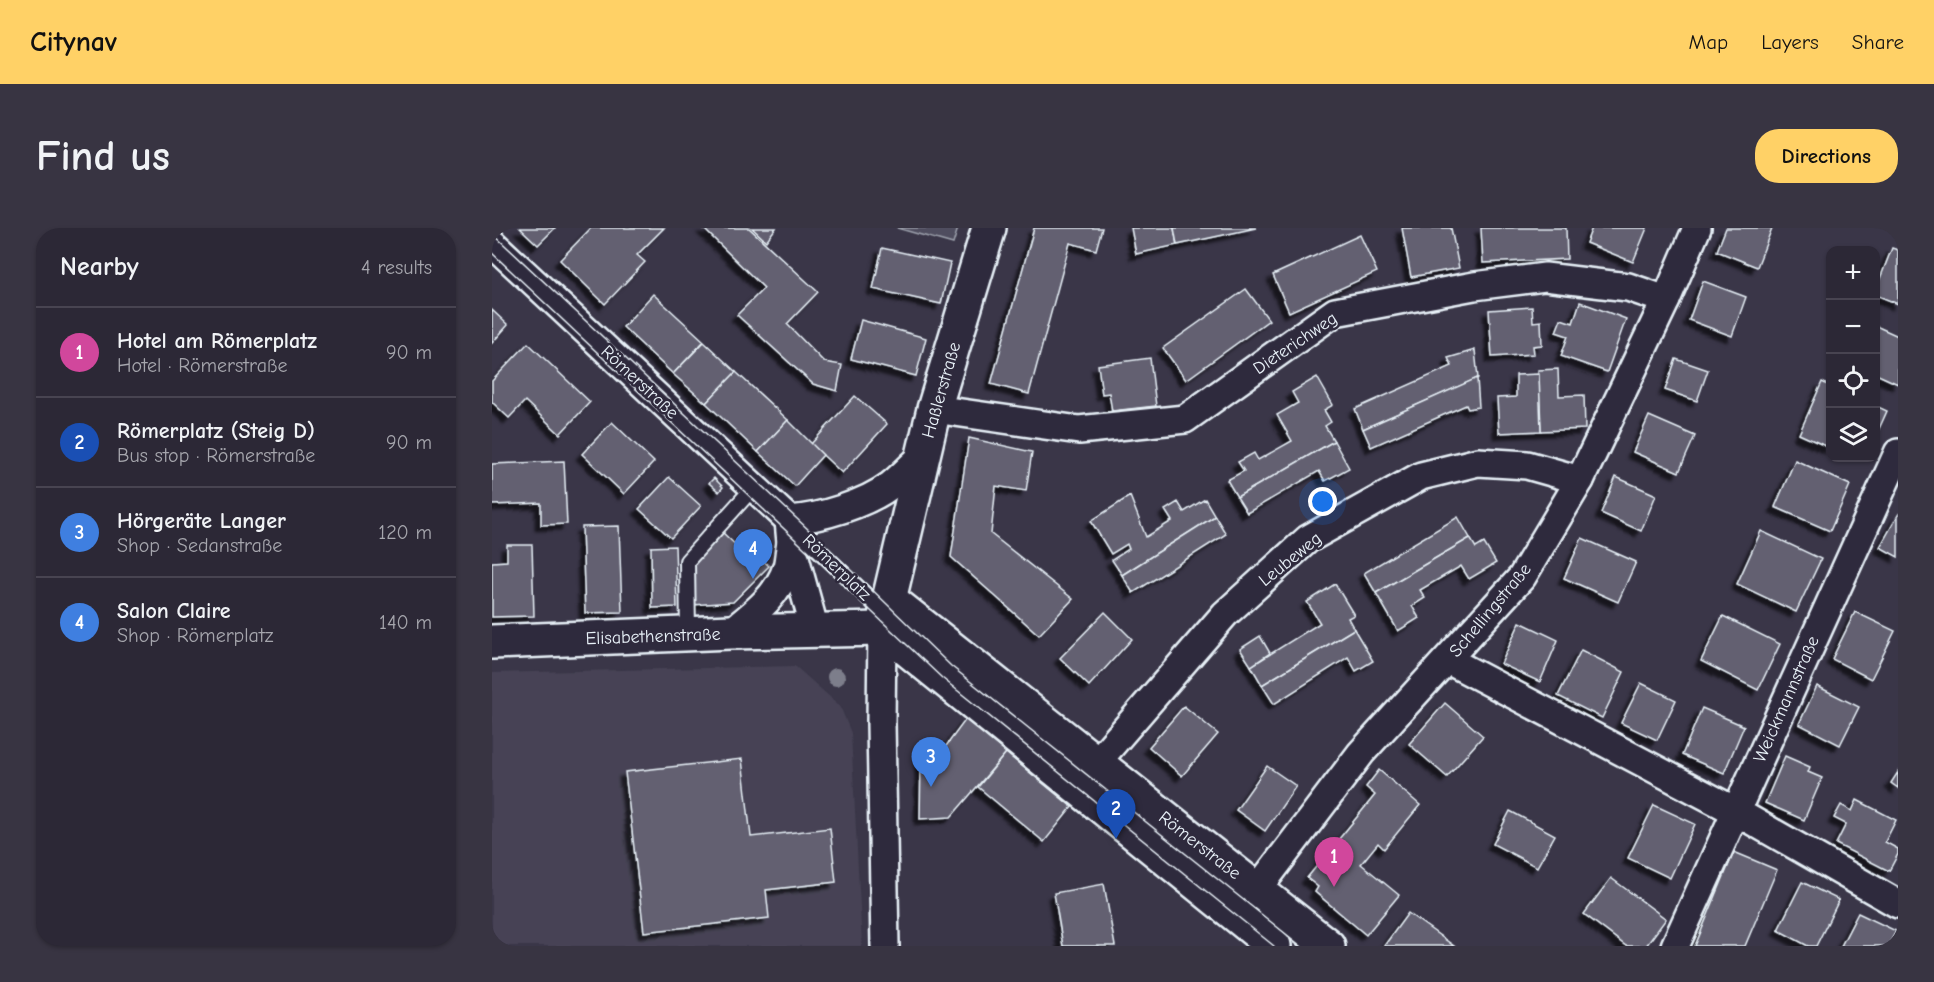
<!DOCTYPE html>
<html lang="en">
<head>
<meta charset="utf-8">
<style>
	body { margin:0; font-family:"Comic Neue",sans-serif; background:#383442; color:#f1f3f6 }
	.controls { position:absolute; right:18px; top:18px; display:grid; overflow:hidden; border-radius:12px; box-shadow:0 2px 4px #0004 }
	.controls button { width:54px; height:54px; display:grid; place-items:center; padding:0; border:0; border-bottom:2px solid #484451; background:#2c2836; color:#f1f3f6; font:30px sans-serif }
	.you { position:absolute; left:831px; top:274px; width:21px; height:21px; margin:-15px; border:4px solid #fff; border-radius:50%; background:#1a73e8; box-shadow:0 0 0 9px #1a73e833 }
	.badge { display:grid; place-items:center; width:39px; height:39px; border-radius:50%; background:#ffd166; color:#fff; font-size:20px; font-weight:700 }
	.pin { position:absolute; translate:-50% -50px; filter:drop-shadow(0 2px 3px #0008) }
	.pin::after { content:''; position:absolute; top:32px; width:21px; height:18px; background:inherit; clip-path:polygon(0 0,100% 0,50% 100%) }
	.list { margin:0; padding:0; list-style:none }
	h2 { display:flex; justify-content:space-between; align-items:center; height:78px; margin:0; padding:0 24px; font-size:26px }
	h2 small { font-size:20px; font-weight:400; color:#a6a6ad }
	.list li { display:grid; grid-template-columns:39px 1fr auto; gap:18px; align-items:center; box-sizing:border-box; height:90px; padding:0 24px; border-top:2px solid #484451 }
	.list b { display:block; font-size:22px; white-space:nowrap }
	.list p { margin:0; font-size:20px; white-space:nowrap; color:#a6a6ad }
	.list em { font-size:20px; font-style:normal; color:#a6a6ad }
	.icon { flex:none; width:33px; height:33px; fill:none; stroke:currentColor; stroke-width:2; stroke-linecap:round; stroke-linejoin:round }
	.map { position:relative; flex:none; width:1406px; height:718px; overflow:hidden; border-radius:24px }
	header { display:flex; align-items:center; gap:36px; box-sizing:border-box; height:84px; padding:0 30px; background:#ffd166; color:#111 }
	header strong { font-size:28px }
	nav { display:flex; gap:33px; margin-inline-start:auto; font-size:21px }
	.intro { display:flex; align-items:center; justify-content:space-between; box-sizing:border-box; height:144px; padding:0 36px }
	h1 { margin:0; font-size:42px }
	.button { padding:15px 27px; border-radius:24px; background:#ffd166; color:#111; font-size:21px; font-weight:700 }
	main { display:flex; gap:36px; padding:0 36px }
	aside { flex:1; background:#2c2836; border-radius:24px; box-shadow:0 2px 4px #0004 }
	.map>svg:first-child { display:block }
</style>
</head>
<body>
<header>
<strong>Citynav</strong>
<nav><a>Map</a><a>Layers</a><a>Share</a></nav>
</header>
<div class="intro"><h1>Find us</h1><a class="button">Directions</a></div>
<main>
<aside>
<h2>Nearby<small>4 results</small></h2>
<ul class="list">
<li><span class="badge" style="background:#d1479c">1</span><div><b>Hotel am Römerplatz</b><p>Hotel · Römerstraße</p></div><em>90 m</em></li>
<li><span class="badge" style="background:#1a4fb4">2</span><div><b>Römerplatz (Steig D)</b><p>Bus stop · Römerstraße</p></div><em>90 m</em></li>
<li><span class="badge" style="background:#3f7fe0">3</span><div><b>Hörgeräte Langer</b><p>Shop · Sedanstraße</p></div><em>120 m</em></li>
<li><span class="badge" style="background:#3f7fe0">4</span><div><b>Salon Claire</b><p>Shop · Römerplatz</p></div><em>140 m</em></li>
</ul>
</aside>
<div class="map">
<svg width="1406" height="718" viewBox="0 0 1406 718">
	<defs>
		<filter id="shadow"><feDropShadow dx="-5.5" dy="5.5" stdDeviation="1.5" flood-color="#0009"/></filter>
	</defs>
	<rect width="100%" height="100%" fill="#3a3648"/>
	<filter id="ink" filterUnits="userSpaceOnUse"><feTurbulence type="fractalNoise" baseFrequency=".0167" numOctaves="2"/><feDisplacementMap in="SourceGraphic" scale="12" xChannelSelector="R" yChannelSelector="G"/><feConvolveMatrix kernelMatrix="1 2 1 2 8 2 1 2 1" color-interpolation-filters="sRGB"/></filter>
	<g filter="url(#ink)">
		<path fill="#464354" d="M303 438 348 478 359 505 370 718H0V445Z"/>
		<path fill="#504e5f" stroke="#9ca0ac" stroke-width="1.5" d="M405 0H466L461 16Z"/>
		<g fill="#636171" stroke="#e8f1f8" stroke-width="1.5" filter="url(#shadow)">
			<path d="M28 0H63L46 17Z"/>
			<path d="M99 0H172L145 27 153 34 113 76 68 32Z"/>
			<path d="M211 0H257L326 64 295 96 332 134 350 137 345 163 321 156 245 87 272 60Z"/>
			<path d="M260 0H284L274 13Z"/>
			<path d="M542 0H610L604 22 578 15 537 166 499 156Z"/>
			<path d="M639 0H682L685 17 644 26Z"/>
			<path d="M682 0H764L685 17Z"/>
			<path d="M910 0H959L967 40 919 49Z"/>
			<path d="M989 0H1074L1075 31 991 35Z"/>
			<path d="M1100 0H1155L1141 34 1094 15Z"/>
			<path d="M1234 0H1280L1265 39 1225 23Z"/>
			<path d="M868 7 885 44 797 84 781 47Z"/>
			<path d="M390 20 458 35 449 76 381 61Z"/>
			<path d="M1400 20 1406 22V76L1384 67V61Z"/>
			<path d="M1211 53 1254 69 1240 108 1197 92Z"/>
			<path d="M754 61 777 92 694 152 671 120Z"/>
			<path d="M161 66 212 113 181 146 131 99Z"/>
			<path d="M1088 74 1134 91 1115 144 1069 128 1076 108 1064 104 1069 91 1081 95Z"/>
			<path d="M1040 79 1041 94 1049 93 1050 117 1041 118 1042 126 1000 129 997 82Z"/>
			<path d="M0 82 16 97 0 115Z"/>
			<path d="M369 92 434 110 424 148 359 131Z"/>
			<path d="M1384 98 1406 108V156L1384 146Z"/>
			<path d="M212 114 244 144 214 175 181 146Z"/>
			<path d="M36 115 98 174 68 206 33 173 17 190 0 174V153Z"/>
			<path d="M983 122 986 150 871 201 863 181 960 138 956 130Z"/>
			<path d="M658 130 664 178 620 183 617 165 610 166 606 137Z"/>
			<path d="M1184 131 1216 142 1205 173 1173 162Z"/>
			<path d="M1066 141 1067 168 1092 167 1093 201 1049 203 1046 142Z"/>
			<path d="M244 144 296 192 266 224 214 175Z"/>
			<path d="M1047 146 1049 203 1007 205 1005 170 1024 169V147Z"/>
			<path d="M825 149 841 177 832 182 839 194 833 198 842 213 745 269 735 252 752 243 746 234 762 225 766 232 800 213 785 187 806 175 800 164Z"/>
			<path d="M985 150 987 179 976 181 974 177 879 219 871 201Z"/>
			<path d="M1330 154 1338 158V220L1307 206Z"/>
			<path d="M363 168 395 196 350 245 319 216Z"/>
			<path d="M1384 178 1395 183 1386 203 1384 202Z"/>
			<path d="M1157 188 1203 208 1187 244 1141 224Z"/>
			<path d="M296 192 331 227 303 258 266 224Z"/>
			<path d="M120 194 162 234 132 266 90 226Z"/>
			<path d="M477 210 540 224 534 263 504 258 499 306 581 371 547 407 459 329Z"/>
			<path d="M842 213 857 240 833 253 827 243 755 285 745 269Z"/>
			<path d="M1303 232 1358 257 1338 303 1283 279Z"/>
			<path d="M72 233 75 296 49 297V275L0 277V236Z"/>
			<path d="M177 249 209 278 179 310 147 281Z"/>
			<path d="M1124 249 1164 267 1149 303 1109 285Z"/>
			<path d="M222 250 231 259 227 264 217 255Z"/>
			<path d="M638 268 654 309 680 293 673 282 686 274 692 284 713 271 723 288 630 347 620 332 637 321 635 316 619 326 599 293Z"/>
			<path d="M1406 287V329L1388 319Z"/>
			<path d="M723 288 734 306 641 365 630 347Z"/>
			<path d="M966 289 978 310 884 365 872 345Z"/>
			<path d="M127 298 130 384 93 385 90 299Z"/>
			<path d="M228 302 253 326 258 321 277 338 241 374 200 377 199 333Z"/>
			<path d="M1269 303 1329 331 1304 384 1245 356Z"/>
			<path d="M978 310 984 320 992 315 1004 335 977 351 969 338 928 362 933 370 920 378 927 390 906 403 884 365Z"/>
			<path d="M1090 310 1144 334 1126 374 1072 350Z"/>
			<path d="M15 317H40L42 388 0 389V334L15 333Z"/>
			<path d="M183 318 185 379 160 380 159 319Z"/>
			<path d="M843 356 862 387 856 390 862 401 770 457 759 438 828 395 815 374Z"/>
			<path d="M613 384 640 411 597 458 568 430Z"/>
			<path d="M1363 384 1403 403 1379 451 1340 431Z"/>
			<path d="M1231 388 1288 416 1266 462 1209 433Z"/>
			<path d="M1028 394 1066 412 1048 454 1009 436Z"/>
			<path d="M862 401 881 433 864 443 856 429 782 476 770 457Z"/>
			<path d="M768 408 778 425 759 438 748 421Z"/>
			<path d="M1089 422 1132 444 1110 490 1066 468Z"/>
			<path d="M1149 455 1184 472 1165 512 1129 495Z"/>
			<path d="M1325 458 1367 479 1348 517 1307 496Z"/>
			<path d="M953 475 991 508 955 549 917 516Z"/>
			<path d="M692 478 726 506 690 548 657 519Z"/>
			<path d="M1210 480 1252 498 1232 545 1190 527Z"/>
			<path d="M474 491 514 525 459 589 428 591 429 530 446 529Z"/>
			<path d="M514 525 580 579 552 614 486 559Z"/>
			<path d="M1293 528 1318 539 1316 544 1330 550 1312 592 1273 575Z"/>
			<path d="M250 531 259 609 338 600 344 654 274 662 277 690 152 704 133 544Z"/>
			<path d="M775 538 804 558 773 603 744 582Z"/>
			<path d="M887 542 928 577 892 621 886 615 869 636 907 667 874 707 823 664 826 659 815 650 883 567 874 559Z"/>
			<path d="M1406 544V560L1399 555Z"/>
			<path d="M1365 572 1404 592 1393 614 1406 621V626L1397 643 1344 616 1354 596 1342 590 1349 577 1360 583Z"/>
			<path d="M1162 577 1203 596 1178 650 1136 630Z"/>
			<path d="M1018 583 1063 607 1045 639 1001 616Z"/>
			<path d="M1242 624 1285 642 1253 718H1203Z"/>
			<path d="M1119 650 1174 691 1154 718H1134L1092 686Z"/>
			<path d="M1310 654 1347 672 1324 718H1316L1286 702Z"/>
			<path d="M612 656 623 718H571L562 665Z"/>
			<path d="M916 685 962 718H892Z"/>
			<path d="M1366 685 1404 703 1396 718H1349Z"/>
		</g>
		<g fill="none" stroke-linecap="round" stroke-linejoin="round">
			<defs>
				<g id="service">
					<path d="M300 296 392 385"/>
					<path d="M196 406 195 333 261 260"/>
				</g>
				<g id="minor">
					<path d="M0 15 297 292"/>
					<path d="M442 181 587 202 693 191 843 84 982 58 1053 49 1136 59 1174 72"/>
					<path d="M297 292C328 290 374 276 399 257 410 248 420 237 431 228"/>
					<path d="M297 292 299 315 323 402"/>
					<path d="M390 401 389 495 393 718"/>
					<path d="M239 404C261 386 286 368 295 339 297 332 297 323 299 316"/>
					<path d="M956 432 1243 583 1406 676"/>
					<path d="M604 535 733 386 816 311 929 248 986 234 1035 237 1088 252"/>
					<path d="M765 662 869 525 1030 349 1088 252 1174 72 1205 0"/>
					<path d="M1183 718 1406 225"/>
				</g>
				<g id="tertiary">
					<path d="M397 371 836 718"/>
					<path d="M392 393 442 181 497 0"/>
					<path d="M0 414 239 404 390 401 782 718"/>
				</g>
			</defs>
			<use href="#service" stroke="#e8f1f8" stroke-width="18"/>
			<use href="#minor" stroke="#e8f1f8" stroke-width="32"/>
			<use href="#tertiary" stroke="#e8f1f8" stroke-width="38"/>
			<use href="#service" stroke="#2f2a3d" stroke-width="14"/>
			<use href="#minor" stroke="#2f2a3d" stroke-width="27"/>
			<use href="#tertiary" stroke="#2f2a3d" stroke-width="33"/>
			<g stroke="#e8f1f8" stroke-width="1.5">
				<path d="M0 5 367 349 459 438 809 718"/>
				<path d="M0 25 450 450 782 718"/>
			</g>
		</g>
		<circle fill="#7d7e8b" cx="344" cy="449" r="9"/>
	</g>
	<g text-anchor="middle" stroke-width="5" stroke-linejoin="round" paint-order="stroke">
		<g font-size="18" fill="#e8f1f8" stroke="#2f2a3d">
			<text transform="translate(803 115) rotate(-34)" y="6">Dieterichweg</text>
			<text transform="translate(148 154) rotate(43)" y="6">Römerstraße</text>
			<text transform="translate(449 162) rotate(-74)" y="6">Haßlerstraße</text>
			<text transform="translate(798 331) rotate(-39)" y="6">Leubeweg</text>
			<text transform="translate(345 339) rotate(44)" y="6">Römerplatz</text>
			<text transform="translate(998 382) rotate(-50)" y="6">Schellingstraße</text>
			<text transform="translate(161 408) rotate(-2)" y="6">Elisabethenstraße</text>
			<text transform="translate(1294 471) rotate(-66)" y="6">Weickmannstraße</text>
			<text transform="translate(708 617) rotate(38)" y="6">Römerstraße</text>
		</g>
	</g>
</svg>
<div class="controls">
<button>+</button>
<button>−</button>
<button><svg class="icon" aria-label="locate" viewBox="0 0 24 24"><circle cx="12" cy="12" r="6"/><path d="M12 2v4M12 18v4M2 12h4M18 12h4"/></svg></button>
<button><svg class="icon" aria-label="layers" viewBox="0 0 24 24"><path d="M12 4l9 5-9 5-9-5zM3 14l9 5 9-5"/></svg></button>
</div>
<div class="you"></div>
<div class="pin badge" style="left:842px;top:659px;background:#d1479c">1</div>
<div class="pin badge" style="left:624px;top:611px;background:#1a4fb4">2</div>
<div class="pin badge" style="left:439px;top:559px;background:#3f7fe0">3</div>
<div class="pin badge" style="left:261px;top:351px;background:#3f7fe0">4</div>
</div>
</main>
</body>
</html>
